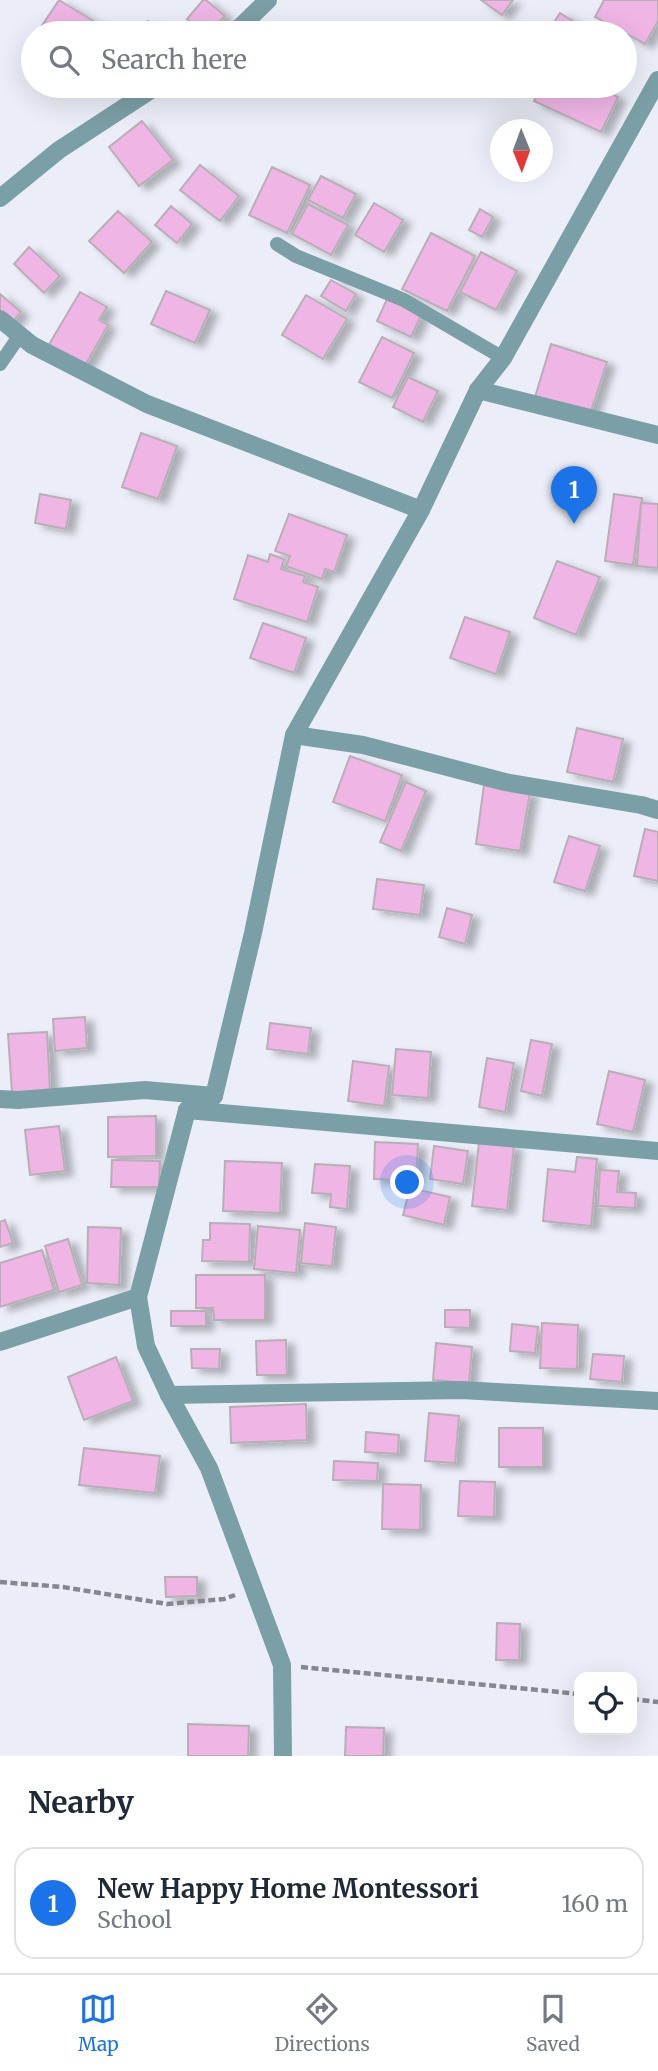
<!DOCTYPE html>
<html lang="en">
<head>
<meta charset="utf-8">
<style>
	body { margin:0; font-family:Merriweather,serif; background:#f2f2f3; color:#1f2937 }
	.controls { position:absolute; right:21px; bottom:21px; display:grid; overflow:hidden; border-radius:14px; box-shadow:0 7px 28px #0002 }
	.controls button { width:63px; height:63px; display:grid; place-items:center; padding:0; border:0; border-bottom:2px solid #e0e1e3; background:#fff; color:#1f2937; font:35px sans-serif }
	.compass { position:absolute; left:490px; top:119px; width:63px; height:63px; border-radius:50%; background:#fff; box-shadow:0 7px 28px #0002; rotate:179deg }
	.you { position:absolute; left:408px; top:1183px; width:24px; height:24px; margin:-18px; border:5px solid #fff; border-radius:50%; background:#1a73e8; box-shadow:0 0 0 10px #1a73e833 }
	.badge { display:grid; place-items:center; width:46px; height:46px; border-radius:50%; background:#1a73e8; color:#fff; font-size:23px; font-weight:700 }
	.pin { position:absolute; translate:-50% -58px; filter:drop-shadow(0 2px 4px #0008) }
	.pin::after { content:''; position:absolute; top:37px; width:24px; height:21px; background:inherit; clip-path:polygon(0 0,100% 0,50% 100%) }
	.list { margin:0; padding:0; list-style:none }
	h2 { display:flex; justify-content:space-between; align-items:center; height:91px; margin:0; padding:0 28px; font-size:30px }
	h2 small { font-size:23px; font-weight:400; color:#747a83 }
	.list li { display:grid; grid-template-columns:46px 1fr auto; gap:21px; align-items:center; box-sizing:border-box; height:112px; margin:0 14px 14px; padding:0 14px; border:2px solid #e0e1e3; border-radius:21px }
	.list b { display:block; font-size:26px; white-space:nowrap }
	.list p { margin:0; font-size:23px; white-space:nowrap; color:#747a83 }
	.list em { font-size:23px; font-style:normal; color:#747a83 }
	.icon { flex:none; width:38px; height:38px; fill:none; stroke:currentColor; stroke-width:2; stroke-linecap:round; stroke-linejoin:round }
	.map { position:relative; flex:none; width:658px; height:1756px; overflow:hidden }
	.search { position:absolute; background:#fff; box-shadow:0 7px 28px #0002; left:21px; right:21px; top:21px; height:77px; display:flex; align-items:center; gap:18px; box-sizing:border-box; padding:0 24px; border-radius:38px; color:#747a83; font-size:26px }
	.sheet { height:217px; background:#fff }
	nav { display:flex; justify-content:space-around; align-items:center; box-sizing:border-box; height:98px; border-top:2px solid #e0e1e3; background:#fff; font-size:19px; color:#747a83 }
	nav a { display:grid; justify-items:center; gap:4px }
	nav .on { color:#1a73e8 }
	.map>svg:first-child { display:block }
</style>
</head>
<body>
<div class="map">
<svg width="658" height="1756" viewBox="0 0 658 1756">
	<defs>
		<filter id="shadow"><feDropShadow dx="8" dy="4.5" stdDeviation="3.5" flood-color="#0004"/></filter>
	</defs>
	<rect width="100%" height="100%" fill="#ebeef8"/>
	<g fill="#efb5e5" stroke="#b8afb6" stroke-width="2" filter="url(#shadow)">
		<path d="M59 0 95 22 87 33H51L41 27Z"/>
		<path d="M203 0H206L225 16 210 33H204L187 19Z"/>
		<path d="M481 0H513L502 15Z"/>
		<path d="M604 0H658V21L645 44 595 17Z"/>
		<path d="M560 13 592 33H547Z"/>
		<path d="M148 21 163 33H137Z"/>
		<path d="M542 86H593L618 97 601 132 534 101Z"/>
		<path d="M142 121 173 160 139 186 109 147Z"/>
		<path d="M200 165 239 196 220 221 180 190Z"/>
		<path d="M272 167 310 185 287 233 249 215Z"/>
		<path d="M321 176 356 194 343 218 308 200Z"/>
		<path d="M374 203 403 220 384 252 355 235Z"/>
		<path d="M308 204 348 225 331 255 292 234Z"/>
		<path d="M171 206 192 224 177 243 155 225Z"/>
		<path d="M480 209 493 217 482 237 469 230Z"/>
		<path d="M118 211 152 242 124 273 89 241Z"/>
		<path d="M431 233 475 256 447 311 402 289Z"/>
		<path d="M29 247 60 276 44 293 14 264Z"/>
		<path d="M481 252 517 271 496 310 460 292Z"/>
		<path d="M331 280 356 294 346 311 321 296Z"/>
		<path d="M166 291 210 310 195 343 151 324Z"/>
		<path d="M80 292 107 307 99 320 108 325 83 369 47 348Z"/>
		<path d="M0 294 21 312 10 325 0 316Z"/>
		<path d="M306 295 347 319 323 359 282 335Z"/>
		<path d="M387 299 421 315 411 337 377 321Z"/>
		<path d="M382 337 414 353 392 398 359 382Z"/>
		<path d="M551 344 607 362 590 414 535 397Z"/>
		<path d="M408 377 438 391 423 422 393 407Z"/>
		<path d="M141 433 177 446 158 499 122 487Z"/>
		<path d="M40 494 71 500 66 529 35 523Z"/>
		<path d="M614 494 642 498 633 565 605 561Z"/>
		<path d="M641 503 658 504V568L637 566Z"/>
		<path d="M289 514 347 535 334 572 325 569 322 579 286 566 290 556 275 551Z"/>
		<path d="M270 554 284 559 281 569 305 576 303 582 318 587 307 622 234 599 248 555 268 562Z"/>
		<path d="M557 561 600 577 576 635 534 618Z"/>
		<path d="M465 617 510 632 496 674 450 658Z"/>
		<path d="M263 623 306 638 294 673 250 658Z"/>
		<path d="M577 728 623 739 613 782 567 772Z"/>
		<path d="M350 756 402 775 385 821 333 802Z"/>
		<path d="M406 782 426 791 401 851 380 842Z"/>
		<path d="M484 785 530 792 520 851 476 844Z"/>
		<path d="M645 829 658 832V881L634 876Z"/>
		<path d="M569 836 600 846 585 891 554 882Z"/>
		<path d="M377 879 424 885 420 915 373 909Z"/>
		<path d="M447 908 472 915 465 944 439 937Z"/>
		<path d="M85 1017 87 1048 55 1051 53 1019Z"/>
		<path d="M270 1023 311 1028 308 1054 267 1049Z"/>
		<path d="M47 1032 50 1090 12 1093 8 1034Z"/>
		<path d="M531 1040 552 1044 542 1096 521 1091Z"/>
		<path d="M396 1049 431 1052 428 1098 392 1095Z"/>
		<path d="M487 1058 514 1063 505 1112 479 1107Z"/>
		<path d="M353 1061 389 1066 384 1106 348 1101Z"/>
		<path d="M609 1071 645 1080 633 1132 597 1124Z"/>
		<path d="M156 1116V1156L108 1157V1117Z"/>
		<path d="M59 1126 65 1171 30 1175 25 1130Z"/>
		<path d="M375 1142 418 1144 416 1181 374 1179Z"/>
		<path d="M479 1142 514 1146 507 1210 472 1206Z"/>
		<path d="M434 1146 468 1151 463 1184 430 1179Z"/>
		<path d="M577 1157 597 1159 591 1226 543 1221 548 1169 575 1172Z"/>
		<path d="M112 1160 160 1161 159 1187H111Z"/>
		<path d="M225 1161 282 1163 280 1213 223 1211Z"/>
		<path d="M315 1164 350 1166 347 1209 330 1207 331 1194 312 1193Z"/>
		<path d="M600 1170 619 1171 617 1192 636 1193 635 1208 598 1206Z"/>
		<path d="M410 1188 450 1197 444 1225 403 1215Z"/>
		<path d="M5 1220 13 1243 0 1247V1222Z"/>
		<path d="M210 1223 250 1224 249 1262 202 1261 203 1240H210Z"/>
		<path d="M305 1223 336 1227 332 1266 301 1263Z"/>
		<path d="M258 1226 300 1230 296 1273 254 1269Z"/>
		<path d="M88 1227 121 1228 119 1285 87 1283Z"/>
		<path d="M68 1239 82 1285 59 1292 45 1246Z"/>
		<path d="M42 1250 54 1290 0 1307V1263Z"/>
		<path d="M196 1275H265V1320H214L213 1308H196Z"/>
		<path d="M445 1310H470V1328L445 1327Z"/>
		<rect x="171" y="1311" width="35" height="15"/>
		<path d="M542 1323 578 1325 577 1369 540 1368Z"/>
		<path d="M512 1324 538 1327 535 1353 510 1351Z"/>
		<path d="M286 1340 287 1375H257L256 1341Z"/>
		<path d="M436 1343 472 1347 469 1383 433 1380Z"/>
		<path d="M191 1349H220L219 1369 192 1368Z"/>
		<path d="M593 1354 624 1356 622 1382 590 1379Z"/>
		<path d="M116 1357 133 1401 84 1420 68 1377Z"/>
		<path d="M306 1404 307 1440 231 1443 230 1407Z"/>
		<path d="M429 1413 459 1416 455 1463 425 1461Z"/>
		<rect x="499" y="1428" width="44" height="39"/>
		<path d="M366 1432 399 1435 398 1454 365 1452Z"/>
		<path d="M84 1448 160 1456 155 1493 79 1485Z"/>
		<path d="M334 1461 378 1463 377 1481 333 1480Z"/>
		<path d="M460 1481 495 1482 494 1517 458 1516Z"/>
		<path d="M383 1484 421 1485 420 1530 382 1529Z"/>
		<path d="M165 1577H197V1596L166 1597Z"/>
		<path d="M497 1623 520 1624 519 1660H496Z"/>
		<path d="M188 1724 249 1726 248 1756H188Z"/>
		<path d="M346 1727 384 1728 383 1756H345Z"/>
	</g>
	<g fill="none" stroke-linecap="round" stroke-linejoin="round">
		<g stroke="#85878e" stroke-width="4.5" stroke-dasharray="7 3.5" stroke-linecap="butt">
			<path d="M0 1582 63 1587 167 1604 224 1599 235 1595"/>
			<path d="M301 1667 579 1694"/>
			<path d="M632 1699 658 1702"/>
		</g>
		<g stroke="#7b9fa6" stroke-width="14">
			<path d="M277 244 296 256 404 300 503 358"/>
			<path d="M0 364 20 335"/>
		</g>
		<g stroke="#7b9fa6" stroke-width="18">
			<path d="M234 33 268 0"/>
			<path d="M0 198 59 150 157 86"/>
			<path d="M0 319 32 345 147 404 421 510"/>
			<path d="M478 390 658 435"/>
			<path d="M294 735 363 745 505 782 641 805 658 810"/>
			<path d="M0 1099 18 1100 145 1090 214 1096"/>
			<path d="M187 1110 658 1151"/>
			<path d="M0 1342 138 1297"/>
			<path d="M169 1395 461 1390 658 1401"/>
			<path d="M283 1756 282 1665 209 1468 169 1395 146 1346 138 1297 187 1110 214 1096 253 933 294 735 421 510 478 390 503 358 658 80"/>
		</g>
	</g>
</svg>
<div class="controls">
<button><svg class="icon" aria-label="locate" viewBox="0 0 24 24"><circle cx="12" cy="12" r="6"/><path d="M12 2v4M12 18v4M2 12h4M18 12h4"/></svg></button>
</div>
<svg class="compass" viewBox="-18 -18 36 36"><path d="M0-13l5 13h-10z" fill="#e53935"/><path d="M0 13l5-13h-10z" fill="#747a83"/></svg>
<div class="you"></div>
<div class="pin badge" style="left:574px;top:524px">1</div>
<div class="search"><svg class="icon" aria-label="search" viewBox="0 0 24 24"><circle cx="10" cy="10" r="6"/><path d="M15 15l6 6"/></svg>Search here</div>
</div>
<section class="sheet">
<h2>Nearby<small></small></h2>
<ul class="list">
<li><span class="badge">1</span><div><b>New Happy Home Montessori</b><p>School</p></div><em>160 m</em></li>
</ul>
</section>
<nav>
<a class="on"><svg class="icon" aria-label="map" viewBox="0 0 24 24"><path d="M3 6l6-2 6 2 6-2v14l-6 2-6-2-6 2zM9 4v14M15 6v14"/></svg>Map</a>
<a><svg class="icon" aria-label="directions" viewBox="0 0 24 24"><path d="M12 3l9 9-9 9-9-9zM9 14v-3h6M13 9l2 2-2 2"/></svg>Directions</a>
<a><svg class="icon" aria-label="saved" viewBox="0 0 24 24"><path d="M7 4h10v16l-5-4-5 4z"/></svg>Saved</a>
</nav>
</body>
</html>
